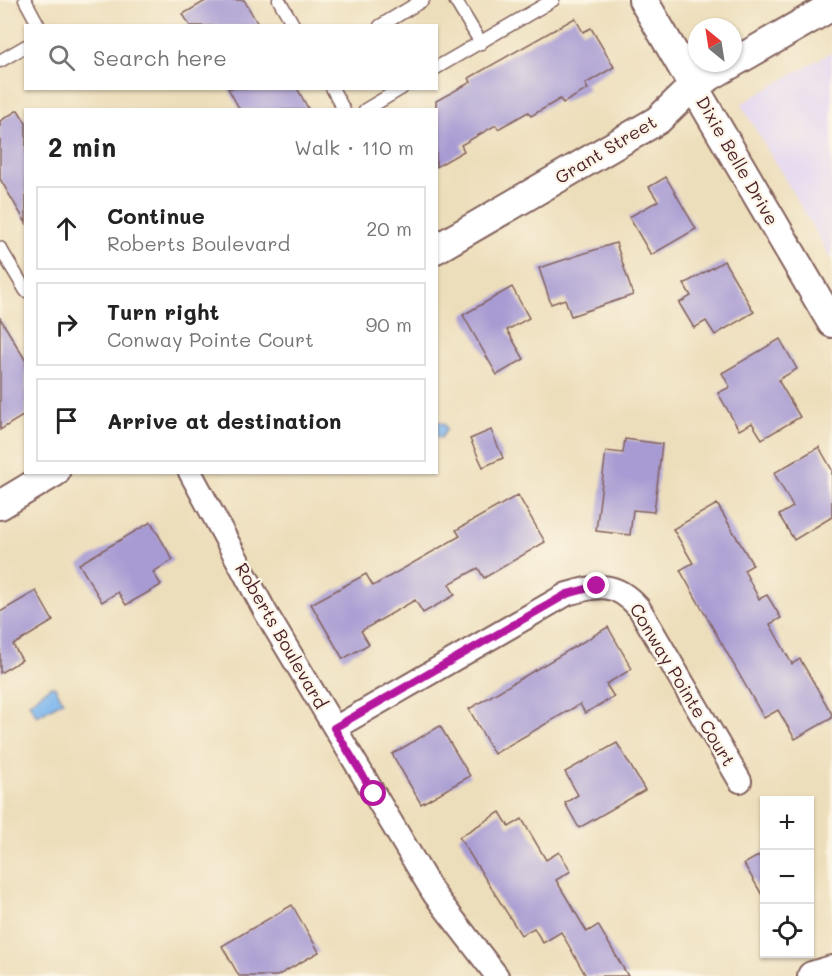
<!DOCTYPE html>
<html lang="en">
<head>
<meta charset="utf-8">
<style>
	body { margin:0; font-family:Mali,sans-serif; background:#f2f2f2; color:#222 }
	.controls { position:absolute; right:18px; bottom:18px; display:grid; overflow:hidden; border-radius:0px; box-shadow:0 2px 4px #0004 }
	.controls button { width:54px; height:54px; display:grid; place-items:center; padding:0; border:0; border-bottom:2px solid #e0e0e0; background:#fff; color:#222; font:30px sans-serif }
	.compass { position:absolute; left:688px; top:18px; width:54px; height:54px; border-radius:50%; background:#fff; box-shadow:0 2px 4px #0004; rotate:330deg }
	.stop { position:absolute; width:18px; height:18px; margin:-14px; border:4px solid #b5179e; border-radius:50%; background:#fff }
	.stop.end { background:#b5179e; border-color:#fff; box-shadow:0 2px 6px #0008 }
	.list { margin:0; padding:0; list-style:none }
	h2 { display:flex; justify-content:space-between; align-items:center; height:78px; margin:0; padding:0 24px; font-size:26px }
	h2 small { font-size:20px; font-weight:400; color:#767676 }
	.list li { display:grid; grid-template-columns:39px 1fr auto; gap:18px; align-items:center; box-sizing:border-box; height:84px; margin:0 12px 12px; padding:0 12px; border:2px solid #e0e0e0; border-radius:0px }
	.list b { display:block; font-size:22px; white-space:nowrap }
	.list p { margin:0; font-size:20px; white-space:nowrap; color:#767676 }
	.list em { font-size:20px; font-style:normal; color:#767676 }
	.icon { flex:none; width:33px; height:33px; fill:none; stroke:currentColor; stroke-width:2; stroke-linecap:round; stroke-linejoin:round }
	.map { position:relative; flex:none; width:832px; height:976px; overflow:hidden }
	.search { position:absolute; background:#fff; box-shadow:0 2px 4px #0004; left:24px; top:24px; width:414px; height:66px; display:flex; align-items:center; gap:15px; box-sizing:border-box; padding:0 21px; border-radius:0px; color:#767676; font-size:22px }
	.panel { position:absolute; background:#fff; box-shadow:0 2px 4px #0004; left:24px; top:108px; width:414px; height:366px; border-radius:0px }
	.map>svg:first-child { display:block }
</style>
</head>
<body>
<div class="map">
<svg width="832" height="976" viewBox="0 0 832 976">
	<rect width="100%" height="100%" fill="#fcf5e5"/>
	<filter id="ink" filterUnits="userSpaceOnUse"><feTurbulence type="fractalNoise" baseFrequency=".0167" numOctaves="2"/><feDisplacementMap in="SourceGraphic" scale="12" xChannelSelector="R" yChannelSelector="G"/><feConvolveMatrix kernelMatrix="1 2 1 2 8 2 1 2 1" color-interpolation-filters="sRGB"/></filter>
	<filter id="wash" filterUnits="userSpaceOnUse"><feTurbulence type="fractalNoise" baseFrequency=".008" numOctaves="4" result="noise"/><feDisplacementMap in="SourceGraphic" scale="24" xChannelSelector="R" yChannelSelector="G"/><feGaussianBlur stdDeviation="1.35" result="paint"/><feColorMatrix in="noise" values="0 0 0 0 0 0 0 0 0 0 0 0 0 0 0 0 0 1.4 0 .05"/><feComposite in="paint" operator="in"/></filter>
	<g filter="url(#wash)">
		<rect width="100%" height="100%" fill="#eddebb"/>
		<path fill="#e1d4f3" d="M832 52V260L741 104Z"/>
		<g fill="#7cb5ec" stroke="#636a8c" stroke-width="1.5">
			<path d="M437 421 444 424 447 429 441 438 437 437Z"/>
			<path d="M51 686 55 687 63 701 37 716 29 703Z"/>
		</g>
		<g id="blocks">
			<g fill="#a89bd3">
				<path d="M207 0H244L259 26H190L183 14Z"/>
				<path d="M575 18 583 32 591 28 614 67 585 84 588 89 563 103 560 99 531 116 528 112 498 129 496 125 461 145 464 151 436 167V101L471 82 469 78Z"/>
				<path d="M228 88H297L309 110H240Z"/>
				<path d="M18 110 26 123V223L0 179V121Z"/>
				<path d="M666 177 696 229 651 255 629 217 658 201 649 187Z"/>
				<path d="M616 243 633 295 571 316 565 299 551 304 539 268Z"/>
				<path d="M724 261 754 312 715 335 706 321 694 328 679 303 691 296 684 284Z"/>
				<path d="M512 287 529 318 507 330 524 359 497 375 463 315Z"/>
				<path d="M0 318 26 361V414L0 430Z"/>
				<path d="M780 339 797 369 778 380 800 417 762 439 752 423 739 430 718 393 730 387 722 373Z"/>
				<path d="M491 430 503 458 483 467 470 439Z"/>
				<path d="M625 439 662 444 654 512 633 510 630 535 596 531 606 451 623 453Z"/>
				<path d="M819 447 832 470V517L794 540 779 515 793 507 774 473Z"/>
				<path d="M518 495 545 542 484 578 478 568 449 584 455 595 423 613 415 600 361 631 369 644 343 659 311 604 366 574 373 586 460 536 456 530Z"/>
				<path d="M717 504 753 565 744 570 759 599 767 595 781 618 770 624 792 664 800 659 832 714V718L795 739 778 710 764 718 680 570 693 563 673 529Z"/>
				<path d="M151 522 173 560 153 572 161 585 126 605 118 592 102 602 79 564Z"/>
				<path d="M36 591 53 621 13 645 22 660 0 673V612Z"/>
				<path d="M608 627 632 669 606 684 614 697 585 713 580 704 494 754 469 709Z"/>
				<path d="M440 726 470 776 421 804 392 754Z"/>
				<path d="M617 743 645 790 579 828 565 803 578 795 565 772Z"/>
				<path d="M500 812 509 827 522 819 546 860 559 852 571 871 556 880 587 932 598 925 628 976H586L561 932 543 943 534 928 521 935 459 837Z"/>
				<path d="M765 852V900L744 864Z"/>
				<path d="M292 905 319 952 277 976H239L222 946Z"/>
			</g>
		</g>
	</g>
	<g filter="url(#ink)">
		<use href="#blocks" fill-opacity="0" stroke="#83625d" stroke-width="1.5"/>
		<g fill="none" stroke-linecap="round" stroke-linejoin="round">
			<defs>
				<g id="service">
					<path d="M25 0 39 26"/>
					<path d="M279 0 294 26"/>
					<path d="M455 0 481 43"/>
					<path d="M380 26 423 0"/>
					<path d="M0 61 26 46"/>
					<path d="M436 68 553 0"/>
					<path d="M332 88 344 110"/>
					<path d="M365 110 402 88"/>
					<path d="M0 248 26 291"/>
				</g>
				<g id="minor">
					<path d="M190 472 266 613 434 894 497 976"/>
					<path d="M335 728 567 594C600 585 615 581 639 608L740 781"/>
				</g>
				<g id="tertiary">
					<path d="M643 0 832 323"/>
					<path d="M436 249 658 120 693 86 832 6"/>
					<path d="M0 505 55 472"/>
					<path d="M812 976 832 970"/>
				</g>
			</defs>
			<use href="#service" stroke="#83625d" stroke-width="15"/>
			<use href="#minor" stroke="#83625d" stroke-width="26"/>
			<use href="#tertiary" stroke="#83625d" stroke-width="32"/>
			<use href="#service" stroke="#fff" stroke-width="12"/>
			<use href="#minor" stroke="#fff" stroke-width="22"/>
			<use href="#tertiary" stroke="#fff" stroke-width="28"/>
		</g>
	</g>
	<g fill="none" stroke-linecap="round" stroke-linejoin="round" filter="url(#ink)">
		<path stroke="#b5179e" stroke-width="8" d="M374 794 334 728 567 594 597 586"/>
	</g>
	<g text-anchor="middle" stroke-width="4.5" stroke-linejoin="round" paint-order="stroke">
		<g font-size="18" fill="#4a1f2b" stroke="#fcf5e5">
			<text transform="translate(606 150) rotate(-31)" y="6">Grant Street</text>
			<text transform="translate(737 161) rotate(60)" y="6">Dixie Belle Drive</text>
			<text transform="translate(281 636) rotate(60)" y="6">Roberts Boulevard</text>
			<text transform="translate(682 685) rotate(59)" y="6">Conway Pointe Court</text>
		</g>
	</g>
</svg>
<div class="controls">
<button>+</button>
<button>−</button>
<button><svg class="icon" aria-label="locate" viewBox="0 0 24 24"><circle cx="12" cy="12" r="6"/><path d="M12 2v4M12 18v4M2 12h4M18 12h4"/></svg></button>
</div>
<svg class="compass" viewBox="-18 -18 36 36"><path d="M0-13l5 13h-10z" fill="#e53935"/><path d="M0 13l5-13h-10z" fill="#767676"/></svg>
<div class="stop" style="left:374px;top:794px"></div>
<div class="stop end" style="left:597px;top:586px"></div>
<div class="search"><svg class="icon" aria-label="search" viewBox="0 0 24 24"><circle cx="10" cy="10" r="6"/><path d="M15 15l6 6"/></svg>Search here</div>
<section class="panel">
<h2>2 min<small>Walk · 110 m</small></h2>
<ul class="list">
<li><svg class="icon" aria-label="ahead" viewBox="0 0 24 24"><path d="M12 20V5M6 11l6-6 6 6"/></svg><div><b>Continue</b><p>Roberts Boulevard</p></div><em>20 m</em></li>
<li><svg class="icon" aria-label="right" viewBox="0 0 24 24"><path d="M7 20v-9h11M14 6l5 5-5 5"/></svg><div><b>Turn right</b><p>Conway Pointe Court</p></div><em>90 m</em></li>
<li><svg class="icon" aria-label="arrive" viewBox="0 0 24 24"><path d="M6 21V4h12l-3 4 3 4H6"/></svg><div><b>Arrive at destination</b></div></li>
</ul>
</section>
</div>
</body>
</html>
